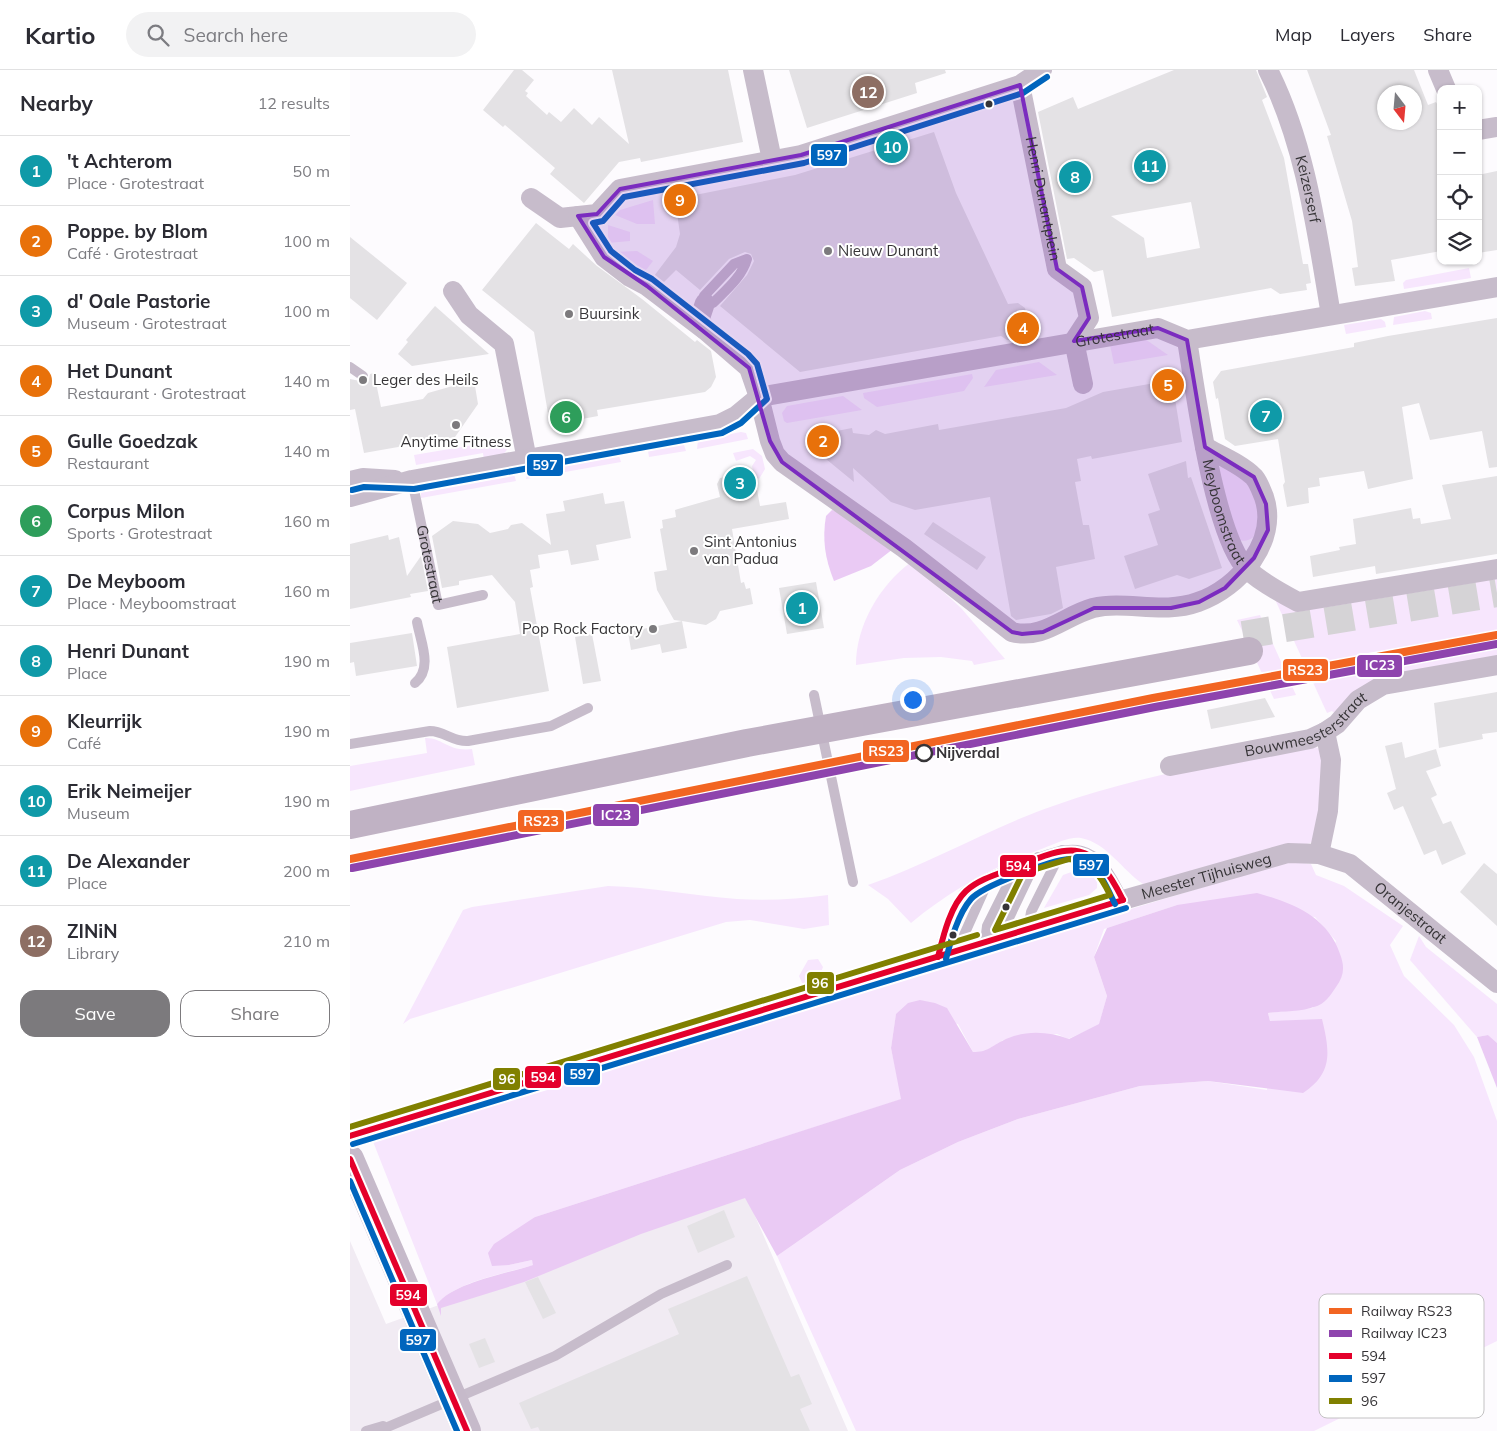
<!DOCTYPE html>
<html lang="en">
<head>
<meta charset="utf-8">
<style>
	body { margin:0; font-family:Mulish,sans-serif; background:#f2f2f3; color:#2b2b33 }
	.controls { position:absolute; right:15px; top:15px; display:grid; overflow:hidden; border-radius:10px; box-shadow:0 1px 4px #0004 }
	.controls button { width:45px; height:45px; display:grid; place-items:center; padding:0; border:0; border-bottom:1px solid #e1e1e2; background:#fff; color:#2b2b33; font:25px sans-serif }
	.compass { position:absolute; left:1027px; top:15px; width:45px; height:45px; border-radius:50%; background:#fff; box-shadow:0 1px 4px #0004; rotate:164deg }
	.you { position:absolute; left:562px; top:629px; width:18px; height:18px; margin:-12px; border:4px solid #fff; border-radius:50%; background:#1a73e8; box-shadow:0 0 0 8px #1a73e833 }
	.badge { display:grid; place-items:center; width:32px; height:32px; border-radius:50%; background:#7c7a7d; color:#fff; font-size:16px; font-weight:700 }
	.pin { position:absolute; translate:-50% -50%; border:2px solid #fff; box-shadow:0 1px 5px #0006 }
	.list { margin:0; padding:0; list-style:none }
	h2 { display:flex; justify-content:space-between; align-items:center; height:65px; margin:0; padding:0 20px; font-size:21px }
	h2 small { font-size:16px; font-weight:400; color:#7c7c81 }
	.list li { display:grid; grid-template-columns:32px 1fr auto; gap:15px; align-items:center; box-sizing:border-box; height:70px; padding:0 20px; border-top:1px solid #e1e1e2 }
	.list b { display:block; font-size:19px; white-space:nowrap }
	.list p { margin:0; font-size:16px; white-space:nowrap; color:#7c7c81 }
	.list em { font-size:16px; font-style:normal; color:#7c7c81 }
	.actions { display:flex; gap:10px; padding:15px 20px }
	.actions a { flex:1; padding:11px 0; border:1px solid #7c7a7d; border-radius:15px; text-align:center; font-size:18px; color:#7c7a7d }
	.actions .main { background:#7c7a7d; color:#fff }
	.icon { flex:none; width:28px; height:28px; fill:none; stroke:currentColor; stroke-width:2; stroke-linecap:round; stroke-linejoin:round }
	.map { position:relative; flex:none; width:1147px; height:1361px; overflow:hidden }
	header { display:flex; align-items:center; gap:30px; box-sizing:border-box; height:70px; padding:0 25px; background:#fff; border-bottom:1px solid #e1e1e2 }
	header strong { font-size:24px }
	nav { display:flex; gap:28px; margin-inline-start:auto; font-size:18px }
	.search { width:350px; height:45px; background:#f2f2f3; display:flex; align-items:center; gap:12px; box-sizing:border-box; padding:0 18px; border-radius:28px; color:#7c7c81; font-size:19px }
	main { display:flex }
	aside { flex:1; background:#fff }
	.map>svg:first-child { display:block }
</style>
</head>
<body>
<header>
<strong>Kartio</strong>
<div class="search"><svg class="icon" aria-label="search" viewBox="0 0 24 24"><circle cx="10" cy="10" r="6"/><path d="M15 15l6 6"/></svg>Search here</div>
<nav><a>Map</a><a>Layers</a><a>Share</a></nav>
</header>
<main>
<aside>
<h2>Nearby<small>12 results</small></h2>
<ul class="list">
<li><span class="badge" style="background:#0f9aa8">1</span><div><b>'t Achterom</b><p>Place · Grotestraat</p></div><em>50 m</em></li>
<li><span class="badge" style="background:#e8710a">2</span><div><b>Poppe. by Blom</b><p>Café · Grotestraat</p></div><em>100 m</em></li>
<li><span class="badge" style="background:#0f9aa8">3</span><div><b>d' Oale Pastorie</b><p>Museum · Grotestraat</p></div><em>100 m</em></li>
<li><span class="badge" style="background:#e8710a">4</span><div><b>Het Dunant</b><p>Restaurant · Grotestraat</p></div><em>140 m</em></li>
<li><span class="badge" style="background:#e8710a">5</span><div><b>Gulle Goedzak</b><p>Restaurant</p></div><em>140 m</em></li>
<li><span class="badge" style="background:#2e9e5b">6</span><div><b>Corpus Milon</b><p>Sports · Grotestraat</p></div><em>160 m</em></li>
<li><span class="badge" style="background:#0f9aa8">7</span><div><b>De Meyboom</b><p>Place · Meyboomstraat</p></div><em>160 m</em></li>
<li><span class="badge" style="background:#0f9aa8">8</span><div><b>Henri Dunant</b><p>Place</p></div><em>190 m</em></li>
<li><span class="badge" style="background:#e8710a">9</span><div><b>Kleurrijk</b><p>Café</p></div><em>190 m</em></li>
<li><span class="badge" style="background:#0f9aa8">10</span><div><b>Erik Neimeijer</b><p>Museum</p></div><em>190 m</em></li>
<li><span class="badge" style="background:#0f9aa8">11</span><div><b>De Alexander</b><p>Place</p></div><em>200 m</em></li>
<li><span class="badge" style="background:#8d6e63">12</span><div><b>ZINiN</b><p>Library</p></div><em>210 m</em></li>
</ul>
<div class="actions"><a class="main">Save</a><a>Share</a></div>
</aside>
<div class="map">
<svg width="1147" height="1361" viewBox="0 0 1147 1361">
	<rect width="100%" height="100%" fill="#fdfbfe"/>
	<path fill="#f1ebf3" d="M396 1125 498 1361H0V1171L36 1254Z"/>
	<g fill="#f7e6fd">
		<path d="M303 130 305 154H287L265 145 270 140Z"/>
		<path d="M258 155 280 162V171L258 173Z"/>
		<path d="M287 181 303 191 296 200 284 204 262 182Z"/>
		<path d="M1119 198 1121 208 1054 219 1053 213 1056 210Z"/>
		<path d="M1075 241 1081 243 1082 249 1043 255 1044 247Z"/>
		<path d="M1031 249 1035 252 1036 257 996 264 994 255Z"/>
		<path d="M795 269 818 285 764 294 760 275Z"/>
		<path d="M689 292 707 305 634 317 646 300Z"/>
		<path d="M622 304 623 308 614 321 527 337 514 328 513 323Z"/>
		<path d="M493 326 512 340 437 353 434 351 432 343 437 336Z"/>
		<path d="M391 362 396 363 398 369 347 379 348 370Z"/>
		<path d="M159 369V377L153 385 134 390 133 383 66 395 64 385Z"/>
		<path d="M330 373 334 375 336 381 299 387 298 381 302 378Z"/>
		<path d="M403 379 412 386 415 399 409 409 404 406 402 396 406 390 400 386 386 391 383 383Z"/>
		<path d="M263 384 269 386 271 392 176 409 178 400Z"/>
		<path d="M867 397C891 396 906 424 909 444 910 451 906 460 904 467 898 471 893 472 887 469Z"/>
		<path d="M159 403 164 404 166 411 71 428V422L75 419Z"/>
		<path d="M561 492 611 538 655 589 624 595 622 591 591 587 554 588 506 595C506 556 529 516 561 492Z"/>
		<path d="M1147 504V590L1043 607 987 645 982 641 977 643 923 525Z"/>
		<path d="M910 545 946 625 924 629 887 550Z"/>
		<path d="M75 668C92 667 98 682 122 679L125 695 0 721V696L77 683Z"/>
		<path d="M959 675 968 678 972 684 971 731 963 772 957 774 913 780 805 813 793 814C772 800 757 773 731 768 721 766 704 774 694 778 645 796 602 819 561 853L538 829 518 815C582 793 641 757 706 735 788 706 874 692 959 675Z"/>
		<path d="M945 792 961 794 966 805 994 816 1053 856 1040 875 1054 906 1104 955 1124 987 1147 1051V1271L964 1361H506L427 1186 550 1100 608 1072 668 1049 790 1016 858 1011 917 1020 920 951 918 943 963 938 986 871 965 847 827 835 754 859 744 887 757 926 749 955 718 969 707 964 653 970 635 982H623L608 954 546 945 541 978 552 1029 185 1147 159 1195 182 1190 184 1195C156 1203 105 1212 87 1234L22 1069 926 795Z"/>
		<path d="M733 798C744 800 748 807 747 818L739 825 694 838 713 805Z"/>
		<path d="M258 816C301 817 343 826 387 829 418 831 448 829 478 825L479 855 454 859 400 850 376 852 60 949 53 954 113 840 122 837Z"/>
		<path d="M1069 866 1076 877 1147 934V973L1138 965 1127 967 1060 890Z"/>
		<path d="M468 889 473 897C469 908 465 916 453 915L449 906 458 890Z"/>
	</g>
	<g fill="#eacaf4">
		<path d="M482 440 486 441 543 479 521 496 484 511C475 489 472 469 476 446Z"/>
		<path d="M907 823C943 833 978 847 990 884 995 897 994 906 986 917 980 926 975 934 964 937 950 942 933 941 918 943L920 951 972 949C980 982 983 1003 953 1023L858 1011 790 1016 668 1049 608 1072 550 1100 427 1186 395 1128 291 1164 174 1212 91 1238V1246L87 1234C105 1212 156 1204 183 1195L182 1190 159 1195 142 1196 138 1183 144 1174 185 1147 551 1029 541 978 546 944 558 933 570 930 585 933 597 938 623 982C638 982 640 977 652 971 673 960 697 961 719 969L749 954 757 926 744 887 757 858 827 835Z"/>
		<path d="M1138 965 1147 973V1018L1127 967Z"/>
	</g>
	<g fill="#e4e2e5" fill-rule="evenodd">
		<path d="M164 0H172L184 10 175 21 178 23 176 26 197 45 199 42 211 52 224 38 242 55 249 47 279 74 262 0H378L393 72 291 92 290 88 269 92 234 133 200 104 205 98 155 55 153 57 133 40Z"/>
		<path d="M439 0H595L596 3 565 13 567 23 457 58Z"/>
		<path d="M824 0H906L917 27 912 30 934 88 953 194H958L961 213 956 214 957 220 930 224 921 218 762 247 753 200 744 202 724 188 717 189 688 42 723 27 728 39ZM841 132 850 178 797 188 794 168 761 146Z"/>
		<path d="M957 0H1064L1078 35 1086 32 1091 41V181L1041 190 1045 211 1005 216 1002 198 1008 197 1002 151 977 66 981 65ZM1034 22H1064V52H1034Z"/>
		<path d="M584 62 606 123 658 234 668 233 675 238 679 256 671 268 657 270 651 266 450 302 370 236 397 205 404 191 401 184 395 182 379 189 350 220 326 200 313 213 304 206 326 177 330 164 325 129 445 105Z"/>
		<path d="M1147 101V180L1128 183V105Z"/>
		<path d="M186 153 219 179 223 174 247 196 292 229 345 272 347 270 361 281 366 307 361 317 355 322 247 340 248 346 200 355 184 262 132 220Z"/>
		<path d="M0 167 57 213 27 250 0 228Z"/>
		<path d="M85 236 139 284 62 296 48 284 58 272 56 270Z"/>
		<path d="M1147 248V397L1139 398 1132 361 1080 370 1069 333 1052 337 1063 409 1018 419 1014 401 969 408 970 416 958 418 959 433 937 437 933 415 935 412 928 369 885 376 875 369 868 328 866 329 863 312 871 301 1004 277V273L1038 266Z"/>
		<path d="M24 303 31 337 73 329 78 323 124 310 128 334 105 367 14 383 5 339 0 340V309L15 312 19 309 20 304Z"/>
		<path d="M822 310 832 372 742 389 741 386 727 389 731 411 725 412 733 455H739L745 489 706 497 713 538 701 544 666 550 661 546 640 427 565 440 541 432 503 398 504 412 476 389 474 377 469 373 476 363 502 358 503 363 519 365 526 360 535 364 588 354 589 360 716 338 753 322Z"/>
		<path d="M836 391 838 408 841 407 872 498 839 509 827 505 785 519 774 486 808 475 798 444 810 440 798 404Z"/>
		<path d="M1147 406V484L1026 504 1025 496 963 507 960 486 990 480 989 477 1006 474 1003 449 1061 438 1063 449 1070 448 1071 454 1101 449 1092 415Z"/>
		<path d="M378 407 383 412 399 410 406 414 410 436 436 432 439 449 382 459 391 513 394 512 396 519 400 518 403 534 370 541 366 549 356 555 332 551 337 578 312 583 310 574 281 580 278 562 332 551 324 550 307 520 304 502 317 500 310 459 313 458 312 450 326 447 325 440 328 439 370 427 367 414 370 408Z"/>
		<path d="M253 423 255 434 274 431 281 468 246 475 249 490 221 495 218 480 188 485 190 498 180 500 183 517 180 518 199 621 107 638 97 577 170 564 165 532 142 505 109 511V515L92 518 82 466 103 451 128 454 140 463 158 459 161 455 172 453 201 475 196 444 215 441 213 431Z"/>
		<path d="M583 452 636 487 627 500 574 464Z"/>
		<path d="M38 465 39 470 49 467 57 506 71 486 78 521 60 524 61 527 0 539V474Z"/>
		<path d="M466 512 474 558 437 564 429 518Z"/>
		<path d="M62 563 67 596 6 606 4 592 0 593V573Z"/>
		<path d="M242 564 251 611 233 614 225 567Z"/>
		<path d="M1147 622V662L1132 664 1133 669 1089 678 1084 633Z"/>
		<path d="M915 628 925 647 861 659 857 640Z"/>
		<path d="M1052 672 1055 688 1086 679 1091 696 1076 701 1087 725 1081 728 1093 754 1101 751 1116 784 1092 795 1086 780 1074 785 1053 736 1044 740 1037 723 1046 719 1035 676Z"/>
		<path d="M1134 793 1147 804V856L1110 822Z"/>
		<path d="M374 1140 385 1167 348 1183 337 1156Z"/>
		<path d="M397 1206 441 1307 449 1304 462 1334 450 1339 460 1361H190L188 1357 181 1359 169 1333 329 1264 318 1239Z"/>
		<path d="M188 1207 206 1243 193 1249 175 1212Z"/>
		<path d="M135 1268 145 1292 129 1298 119 1274Z"/>
	</g>
	<g fill="none" stroke-linecap="round" stroke-linejoin="round">
		<path stroke="#d5d3d6" stroke-width="28" stroke-dasharray="28 14" stroke-linecap="butt" d="M893 565 1147 523"/>
		<g stroke="#c7bccb" stroke-width="10">
			<path d="M397 189C392 207 376 220 363 233H355L354 226 384 194Z"/>
			<path d="M0 297 13 306"/>
			<path id="s1" d="M62 410 88 535 133 525"/>
			<path d="M65 613C83 598 71 573 67 552"/>
			<path d="M464 625 503 812"/>
			<path d="M0 674 80 661C94 661 103 672 118 671L201 656 238 638"/>
			<path d="M678 859 681 842 712 780"/>
			<path d="M657 866 658 850 688 787"/>
			<path d="M635 872 637 856 667 796"/>
			<path d="M613 879 614 865 640 807"/>
			<path d="M588 887C591 873 606 830 616 821 630 809 652 803 668 796 725 772 745 768 773 830"/>
			<path d="M16 1361 33 1356"/>
			<path d="M28 1361 205 1286 311 1224 377 1195"/>
		</g>
		<g stroke="#c7bccb" stroke-width="20">
			<path d="M403 0 422 90"/>
			<path id="s2" d="M918 0C956 75 967 163 981 245"/>
			<path d="M1088 0 1096 19"/>
			<path id="s3" d="M670 15 707 199 732 217 739 248 724 271 733 314"/>
			<path d="M1128 60 1147 57"/>
			<path d="M181 128 210 148 247 144 270 119 451 85 670 15 692 0"/>
			<path d="M228 146 254 187 280 207 297 216 355 260 399 298 409 327 420 371 425 384 432 392 554 478 662 562C693 570 714 546 743 538 777 530 812 545 848 532 889 518 929 471 914 427 911 420 909 413 904 407 891 394 871 386 855 377"/>
			<path d="M103 221 119 245 154 274 177 390"/>
			<path d="M355 233 350 248 355 260"/>
			<path id="s4" d="M837 270C845 318 864 467 897 499 908 510 933 524 948 532L1147 499"/>
			<path d="M0 411 13 408 45 410"/>
			<path id="s5" d="M0 427 62 410 370 354 386 346 409 327 808 258 837 270 1147 217"/>
			<path id="s6" d="M820 696 960 669 975 662 987 654 1008 630 1033 615 1147 595"/>
			<path d="M969 784 978 741 981 690 975 662"/>
			<path id="s7" d="M0 1066 773 830 938 783 969 784 1000 794 1147 913"/>
		</g>
		<path stroke="#c6baca" stroke-width="28" d="M0 1089 117 1361"/>
		<path stroke="#c0b2c4" stroke-width="28" d="M0 755 397 673 899 581"/>
		<defs>
			<g id="bus-1">
				<path d="M588 887C593 867 600 836 616 821 629 809 648 804 664 798 723 773 742 768 773 830"/>
				<path d="M0 1066 773 830"/>
				<path d="M0 1089 117 1361"/>
			</g>
			<g id="bus-2">
				<path d="M2 420 14 417 64 419 372 363 391 353 417 329 407 294 398 284 302 209 285 200 261 181 243 153 253 151 274 127 454 93 673 23 697 7"/>
				<path d="M596 889C601 870 608 844 621 829 632 816 702 790 719 789 725 788 732 790 738 793 751 802 758 820 765 834"/>
				<path d="M3 1074 776 838"/>
				<path d="M0 1111 107 1361"/>
			</g>
			<g id="bus-3">
				<path d="M719 789C741 791 751 806 760 825L645 860 673 803Z"/>
				<path d="M0 1057 627 865"/>
			</g>
		</defs>
		<use href="#bus-1" stroke="#fff" stroke-width="10"/>
		<use href="#bus-2" stroke="#fff" stroke-width="10"/>
		<use href="#bus-3" stroke="#fff" stroke-width="10"/>
		<use href="#bus-1" stroke="#e4002b" stroke-width="6"/>
		<use href="#bus-2" stroke="#0065bd" stroke-width="6"/>
		<use href="#bus-3" stroke="#808000" stroke-width="6"/>
		<defs>
			<path id="rail-1" d="M0 789 803 628 1147 565"/>
			<path id="rail-2" d="M2 798 805 637 1147 574"/>
		</defs>
		<use href="#rail-1" stroke="#fff" stroke-width="11"/>
		<use href="#rail-2" stroke="#fff" stroke-width="11"/>
		<use href="#rail-1" stroke="#f26522" stroke-width="8"/>
		<use href="#rail-2" stroke="#8e44ad" stroke-width="8"/>
	</g>
	<path fill="#7b2cbf" fill-opacity="0.2" stroke="#7b2cbf" stroke-width="4" stroke-linejoin="round" d="M670 15 707 199 732 217 739 248 724 271 808 258 837 270 855 377 904 407 916 434 918 460 904 488 875 518 849 532 821 538H744L693 562 672 564 662 562 432 392 420 371 399 298 297 216 254 187 228 146 247 144 270 119 451 85Z"/>
	<g fill="#363437" stroke="#fff" stroke-width="2">
		<circle cx="639" cy="34" r="4.5"/>
		<circle cx="656" cy="837" r="4.5"/>
		<circle cx="603" cy="865" r="4.5"/>
	</g>
	<g fill="#7c7a7d" stroke="#fff" stroke-width="2">
		<circle cx="478" cy="181" r="5"/>
		<circle cx="219" cy="244" r="5"/>
		<circle cx="13" cy="310" r="5"/>
		<circle cx="106" cy="355" r="5"/>
		<circle cx="344" cy="481" r="5"/>
		<circle cx="303" cy="559" r="5"/>
	</g>
	<circle fill="#fff" stroke="#363437" stroke-width="2.5" cx="574" cy="683" r="8"/>
	<g text-anchor="middle" stroke-width="4" stroke-linejoin="round" paint-order="stroke">
		<g font-size="15" fill="#363437" stroke="#fff">
			<text dy="5" stroke="none"><textPath href="#s2" startOffset="126">Keizerserf</textPath></text>
			<text dy="5" stroke="none"><textPath href="#s3" startOffset="116">Henri Dunantplein</textPath></text>
			<text dy="5" stroke="none"><textPath href="#s5" startOffset="786">Grotestraat</textPath></text>
			<text dy="5" stroke="none"><textPath href="#s4" startOffset="176">Meyboomstraat</textPath></text>
			<text dy="5" stroke="none"><textPath href="#s1" startOffset="86">Grotestraat</textPath></text>
			<text dy="5" stroke="none"><textPath href="#s6" startOffset="145">Bouwmeesterstraat</textPath></text>
			<text dy="5" stroke="none"><textPath href="#s7" startOffset="895">Meester Tijhuisweg</textPath></text>
			<text dy="5" stroke="none"><textPath href="#s7" startOffset="1121">Oranjestraat</textPath></text>
		</g>
		<g font-size="15" fill="#363437" stroke="#fff" text-anchor="start">
			<text x="488" y="186">Nieuw Dunant</text>
			<text x="229" y="249">Buursink</text>
			<text x="23" y="315">Leger des Heils</text>
			<text x="106" y="377" text-anchor="middle">Anytime Fitness</text>
			<text x="354" y="477">Sint Antonius<tspan x="354" dy="17">van Padua</tspan></text>
			<text x="293" y="564" text-anchor="end">Pop Rock Factory</text>
		</g>
		<g font-size="15" font-weight="bold" fill="#363437" stroke="#fff" text-anchor="start">
			<text x="586" y="688">Nijverdal</text>
		</g>
	</g>
	<rect x="969" y="1224" width="165" height="124" rx="8" fill="#fff" stroke="#c3c2c3" stroke-width="1"/>
	<rect x="979" y="1238" width="23" height="6" fill="#f26522"/>
	<rect x="979" y="1260" width="23" height="7" fill="#8e44ad"/>
	<rect x="979" y="1283" width="23" height="6" fill="#e4002b"/>
	<rect x="979" y="1305" width="23" height="7" fill="#0065bd"/>
	<rect x="979" y="1328" width="23" height="6" fill="#808000"/>
	<g font-size="14" fill="#363437">
		<text x="1011" y="1246">Railway RS23</text>
		<text x="1011" y="1268">Railway IC23</text>
		<text x="1011" y="1291">594</text>
		<text x="1011" y="1313">597</text>
		<text x="1011" y="1336">96</text>
	</g>
	<g stroke="#fff" stroke-width="2">
		<rect x="460" y="73" width="38" height="24" rx="5" fill="#0065bd"/>
		<rect x="176" y="383" width="38" height="24" rx="5" fill="#0065bd"/>
		<rect x="1006" y="584" width="47" height="24" rx="5" fill="#8e44ad"/>
		<rect x="932" y="588" width="47" height="24" rx="5" fill="#f26522"/>
		<rect x="512" y="669" width="48" height="24" rx="5" fill="#f26522"/>
		<rect x="242" y="733" width="48" height="24" rx="5" fill="#8e44ad"/>
		<rect x="167" y="739" width="48" height="24" rx="5" fill="#f26522"/>
		<rect x="722" y="783" width="38" height="24" rx="5" fill="#0065bd"/>
		<rect x="649" y="784" width="38" height="24" rx="5" fill="#e4002b"/>
		<rect x="456" y="901" width="29" height="24" rx="5" fill="#808000"/>
		<rect x="213" y="992" width="38" height="24" rx="5" fill="#0065bd"/>
		<rect x="174" y="995" width="38" height="24" rx="5" fill="#e4002b"/>
		<rect x="142" y="997" width="29" height="24" rx="5" fill="#808000"/>
		<rect x="39" y="1213" width="39" height="24" rx="5" fill="#e4002b"/>
		<rect x="49" y="1258" width="38" height="24" rx="5" fill="#0065bd"/>
	</g>
	<g font-size="14" text-anchor="middle" font-weight="bold" fill="#fff">
		<text x="479" y="90">597</text>
		<text x="195" y="400">597</text>
		<text x="1030" y="600">IC23</text>
		<text x="955" y="605">RS23</text>
		<text x="536" y="686">RS23</text>
		<text x="266" y="750">IC23</text>
		<text x="191" y="756">RS23</text>
		<text x="741" y="800">597</text>
		<text x="668" y="801">594</text>
		<text x="470" y="918">96</text>
		<text x="232" y="1009">597</text>
		<text x="193" y="1012">594</text>
		<text x="157" y="1014">96</text>
		<text x="58" y="1230">594</text>
		<text x="68" y="1275">597</text>
	</g>
</svg>
<div class="controls">
<button>+</button>
<button>−</button>
<button><svg class="icon" aria-label="locate" viewBox="0 0 24 24"><circle cx="12" cy="12" r="6"/><path d="M12 2v4M12 18v4M2 12h4M18 12h4"/></svg></button>
<button><svg class="icon" aria-label="layers" viewBox="0 0 24 24"><path d="M12 4l9 5-9 5-9-5zM3 14l9 5 9-5"/></svg></button>
</div>
<svg class="compass" viewBox="-18 -18 36 36"><path d="M0-13l5 13h-10z" fill="#e53935"/><path d="M0 13l5-13h-10z" fill="#7c7c81"/></svg>
<div class="you"></div>
<div class="pin badge" style="left:452px;top:538px;background:#0f9aa8">1</div>
<div class="pin badge" style="left:473px;top:371px;background:#e8710a">2</div>
<div class="pin badge" style="left:390px;top:413px;background:#0f9aa8">3</div>
<div class="pin badge" style="left:673px;top:258px;background:#e8710a">4</div>
<div class="pin badge" style="left:818px;top:315px;background:#e8710a">5</div>
<div class="pin badge" style="left:216px;top:347px;background:#2e9e5b">6</div>
<div class="pin badge" style="left:916px;top:346px;background:#0f9aa8">7</div>
<div class="pin badge" style="left:725px;top:107px;background:#0f9aa8">8</div>
<div class="pin badge" style="left:330px;top:130px;background:#e8710a">9</div>
<div class="pin badge" style="left:542px;top:77px;background:#0f9aa8">10</div>
<div class="pin badge" style="left:800px;top:96px;background:#0f9aa8">11</div>
<div class="pin badge" style="left:518px;top:22px;background:#8d6e63">12</div>
</div>
</main>
</body>
</html>
